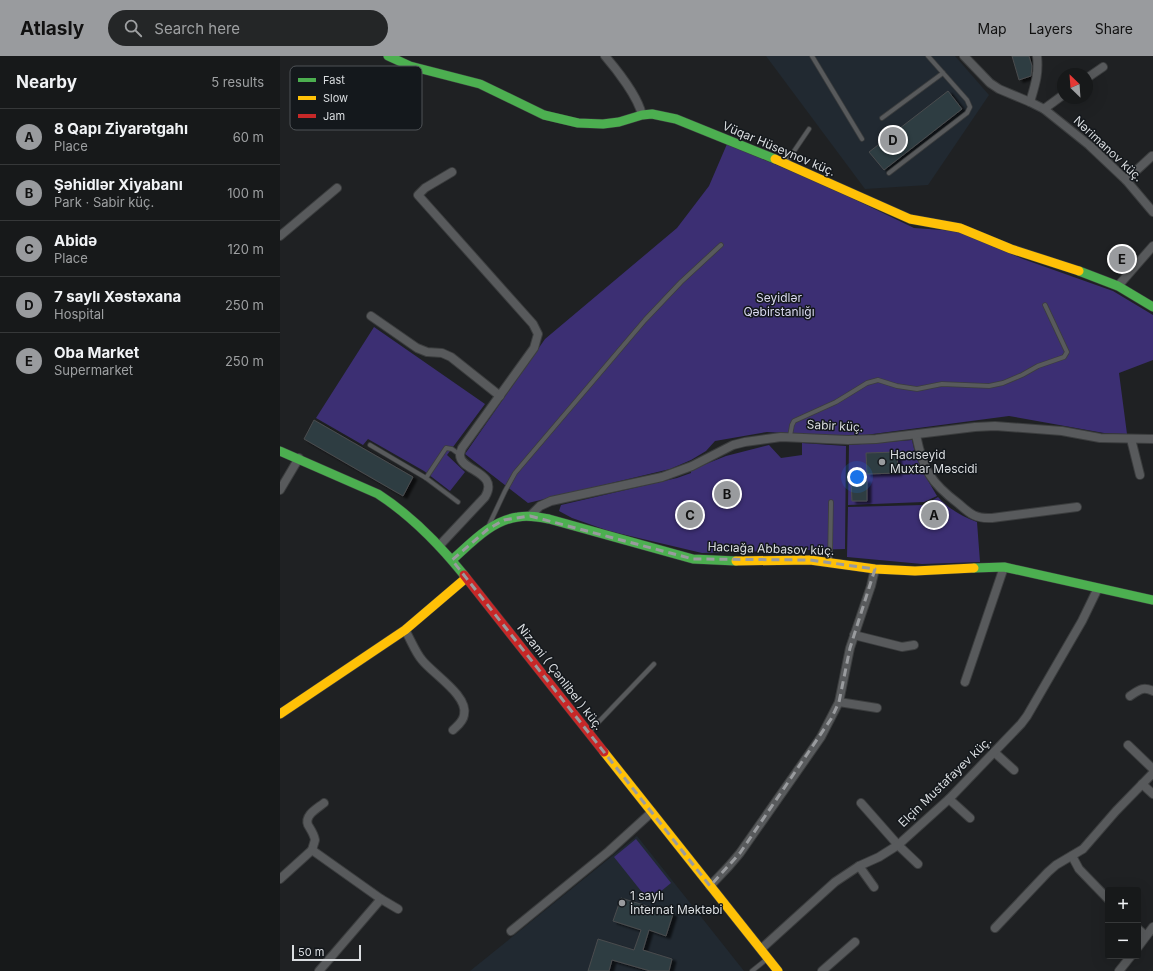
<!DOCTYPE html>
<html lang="en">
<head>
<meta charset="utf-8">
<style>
	body { margin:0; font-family:Inter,sans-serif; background:#242627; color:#f1f3f6 }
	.controls { position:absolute; right:12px; bottom:12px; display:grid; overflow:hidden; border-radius:4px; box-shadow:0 4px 16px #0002 }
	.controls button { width:36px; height:36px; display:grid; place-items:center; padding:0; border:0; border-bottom:1px solid #363839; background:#17191a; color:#f1f3f6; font:20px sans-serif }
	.compass { position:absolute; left:777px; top:12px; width:36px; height:36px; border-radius:50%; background:#17191a; box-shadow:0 4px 16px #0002; rotate:335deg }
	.scale { position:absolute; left:12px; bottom:10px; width:69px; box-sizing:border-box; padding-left:4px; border:2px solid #dadde0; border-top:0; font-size:11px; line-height:14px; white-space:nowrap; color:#dadde0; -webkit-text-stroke:3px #14181c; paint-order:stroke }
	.you { position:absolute; left:577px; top:421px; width:14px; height:14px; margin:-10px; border:3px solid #fff; border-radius:50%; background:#1a73e8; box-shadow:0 0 0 6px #1a73e833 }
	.badge { display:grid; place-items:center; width:26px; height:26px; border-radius:50%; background:#999b9e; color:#111; font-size:13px; font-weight:700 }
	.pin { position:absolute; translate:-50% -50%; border:2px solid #fff; box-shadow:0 1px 4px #0006 }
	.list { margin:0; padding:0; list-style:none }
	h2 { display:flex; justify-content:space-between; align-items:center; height:52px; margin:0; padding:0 16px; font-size:17px }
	h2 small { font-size:13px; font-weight:400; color:#9ea0a2 }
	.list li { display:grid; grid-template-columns:26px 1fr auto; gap:12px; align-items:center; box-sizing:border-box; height:56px; padding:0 16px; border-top:1px solid #363839 }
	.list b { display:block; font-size:15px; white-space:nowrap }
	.list p { margin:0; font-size:13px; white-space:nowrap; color:#9ea0a2 }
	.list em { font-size:13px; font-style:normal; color:#9ea0a2 }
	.icon { flex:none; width:22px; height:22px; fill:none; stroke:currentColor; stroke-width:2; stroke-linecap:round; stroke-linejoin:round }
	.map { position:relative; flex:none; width:873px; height:915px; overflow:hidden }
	header { display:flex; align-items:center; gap:24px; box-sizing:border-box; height:56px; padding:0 20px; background:#999b9e; color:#111 }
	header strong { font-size:19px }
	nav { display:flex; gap:22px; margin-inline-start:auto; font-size:14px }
	.search { width:280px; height:36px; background:#242627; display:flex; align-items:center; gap:10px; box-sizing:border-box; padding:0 14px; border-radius:22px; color:#9ea0a2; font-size:15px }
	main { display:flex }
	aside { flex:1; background:#17191a }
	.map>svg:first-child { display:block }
</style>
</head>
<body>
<header>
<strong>Atlasly</strong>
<div class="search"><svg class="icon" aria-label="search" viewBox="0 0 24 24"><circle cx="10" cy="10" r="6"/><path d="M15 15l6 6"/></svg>Search here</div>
<nav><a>Map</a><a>Layers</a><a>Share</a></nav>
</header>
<main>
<aside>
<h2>Nearby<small>5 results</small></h2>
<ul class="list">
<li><span class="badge">A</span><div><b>8 Qapı Ziyarətgahı</b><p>Place</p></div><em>60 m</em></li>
<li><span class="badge">B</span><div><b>Şəhidlər Xiyabanı</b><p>Park · Sabir küç.</p></div><em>100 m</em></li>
<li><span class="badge">C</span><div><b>Abidə</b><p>Place</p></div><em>120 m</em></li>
<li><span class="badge">D</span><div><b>7 saylı Xəstəxana</b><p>Hospital</p></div><em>250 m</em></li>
<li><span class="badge">E</span><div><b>Oba Market</b><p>Supermarket</p></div><em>250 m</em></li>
</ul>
</aside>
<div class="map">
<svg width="873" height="915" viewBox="0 0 873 915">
	<defs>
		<filter id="shadow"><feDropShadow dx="4" dy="2.5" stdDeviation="1" flood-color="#0009"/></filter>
	</defs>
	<rect width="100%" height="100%" fill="#1f2123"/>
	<g fill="#212931">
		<path d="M486 0H675L709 39 648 129 585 133Z"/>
		<path d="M357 780 464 915H190Z"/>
	</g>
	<g fill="#3c2f73">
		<path d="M447 88 547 130 634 172 677 175 743 203 833 235 873 259V304L839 317 847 378 824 377 729 360 570 381 487 376 435 385 426 395 411 404 390 413 248 447 185 398 265 283 397 172 429 130Z"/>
		<path d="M94 271 205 348 167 399 185 416 170 435 144 415 88 383 83 389 36 362Z"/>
		<path d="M632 384C636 405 646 421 657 440L644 446 568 449 569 389Z"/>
		<path d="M522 387 566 390 565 493 422 497 329 475 292 462 279 455 281 449 397 422 411 417V414L446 400 489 389 501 402 522 399Z"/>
		<path d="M658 441C669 453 681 460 697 466L700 506 642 508 567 501 568 451 644 449Z"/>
		<path d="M356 783 391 827 369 845 334 801Z"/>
	</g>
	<g fill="#2f3d42" stroke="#4a4c4e" filter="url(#shadow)">
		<path d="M732 0H749L752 10 751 20 739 24Z"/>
		<path d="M668 35 682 53 604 114 589 96Z"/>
		<path d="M34 364 133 421 123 440 24 383Z"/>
		<path d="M617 396 618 417 587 418 586 397Z"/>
		<path d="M587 424V445H572L571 425Z"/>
		<path d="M341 842 393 858 386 880 369 874 363 894 392 903 389 915H370L332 904 329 915H308L318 883 354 894 361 874 333 865Z"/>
	</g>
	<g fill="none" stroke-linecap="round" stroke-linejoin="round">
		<defs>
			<g id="lane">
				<path d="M532 0 582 83"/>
				<path d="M602 62 663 17"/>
				<path d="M506 107 529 73"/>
				<path d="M609 117 687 57 690 51 687 44 648 0"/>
				<path d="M510 380 512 369 514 365 556 346 587 327 598 324 617 330 637 333 662 328 709 330 723 327 742 319 758 310 784 301 787 296 765 249"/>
				<path d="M90 389 146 422 178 446"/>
				<path d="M146 422 166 392 172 393 180 399"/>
				<path d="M209 469 225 435 235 417 365 264 401 226 441 189"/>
				<path d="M550 505 551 446"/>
				<path d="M310 675 374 608"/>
				<path d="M472 915 487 903"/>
			</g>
			<g id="street">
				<path d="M325 0C337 14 358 41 362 59"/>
				<path d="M684 0 710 27 719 33 750 46 764 53 809 89 846 124 873 156"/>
				<path d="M807 22 823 11"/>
				<path d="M750 46C755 29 759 18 757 0"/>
				<path d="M764 53 783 39"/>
				<path d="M846 124 872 100"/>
				<path d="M0 180 57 132"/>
				<path d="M838 230 873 190"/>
				<path d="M91 260 137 292 147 296 162 297 171 301 220 340"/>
				<path d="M636 379C643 414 651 427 679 448 690 458 696 463 712 462L797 451"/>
				<path d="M851 383 860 419"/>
				<path d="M0 434 19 402"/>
				<path d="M250 460 260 450 271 445 382 421 412 410 453 389 465 386 501 381 568 384 596 383 695 371 715 370 782 375 820 382 873 383"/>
				<path d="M159 490 205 441C220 416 180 415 180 399 180 397 181 395 182 392L254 292 258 278 253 268 138 139 145 132 172 116"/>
				<path d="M125 574C131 584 135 596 142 604 153 618 189 640 184 659 183 666 177 670 173 674"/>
				<path d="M574 579 622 591 634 589"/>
				<path d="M685 626 724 511"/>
				<path d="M850 640C859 634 863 630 873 635"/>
				<path d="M559 646 597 652"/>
				<path d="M848 689 873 713"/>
				<path d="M714 696 734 714"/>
				<path d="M862 728 873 738"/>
				<path d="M669 743 690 762"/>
				<path d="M581 747 618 789 638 808"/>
				<path d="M32 794 35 784C34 778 31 774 28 769 24 759 38 752 44 747"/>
				<path d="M792 800 799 813 828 843"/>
				<path d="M579 810 594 831"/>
				<path d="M0 823 32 794 101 843 118 853"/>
				<path d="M430 830 449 810 460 797 541 681 559 646 570 592 591 530 595 513"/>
				<path d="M715 872 768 816 776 809 803 793 836 755 873 717"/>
				<path d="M858 873 866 880"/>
				<path d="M231 875 329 795 372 756"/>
				<path d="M858 891 873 871"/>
				<path d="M481 893 555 826 579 810 599 801 618 789 669 743 741 668 747 660 802 565 818 532"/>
				<path d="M39 915 101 843"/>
				<path d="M542 915 575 886"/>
				<path d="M839 915 851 900"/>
			</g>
			<g id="fast">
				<path d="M108 0 130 10 200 28 264 59 298 67 323 68 339 66 362 59 372 58 396 63 495 103"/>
				<path d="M799 215 838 230 873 251"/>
				<path d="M0 395 98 438C132 460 159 488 184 519"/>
				<path d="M172 504C191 487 212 464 238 461 249 459 259 461 269 463L413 503 456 505"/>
				<path d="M694 512 724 511 873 544"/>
			</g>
			<g id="slow">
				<path d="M495 103 630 163 680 172 731 193 799 215"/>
				<path d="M456 505 530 504 595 513 635 515 694 512"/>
				<path d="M0 658 125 574 186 522"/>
				<path d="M324 696 498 915"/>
			</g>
			<path id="jam" d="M184 519 324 696"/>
		</defs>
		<use href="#lane" stroke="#3b3d3e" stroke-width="5.5"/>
		<use href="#street" stroke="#3b3d3e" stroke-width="10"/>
		<use href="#fast" stroke="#3b3d3e" stroke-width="10"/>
		<use href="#slow" stroke="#3b3d3e" stroke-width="10"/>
		<use href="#jam" stroke="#3b3d3e" stroke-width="10"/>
		<use href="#lane" stroke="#585a5c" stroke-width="4"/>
		<use href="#street" stroke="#585a5c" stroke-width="8"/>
		<use href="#fast" stroke="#4caf50" stroke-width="9"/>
		<use href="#slow" stroke="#ffc107" stroke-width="9"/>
		<use href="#jam" stroke="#c62828" stroke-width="9"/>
	</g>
	<path fill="none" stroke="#999b9e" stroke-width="3" stroke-dasharray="8 5" stroke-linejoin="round" d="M250 460 413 503 530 504 595 513 570 592 559 646 551 663 460 797 430 830 172 504 208 473 224 464Z"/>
	<g fill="#999b9e" stroke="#14181c" stroke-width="1.5">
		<circle cx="602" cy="406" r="4"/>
		<circle cx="342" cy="847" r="4"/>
	</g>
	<g text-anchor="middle" stroke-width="3" stroke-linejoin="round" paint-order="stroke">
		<g font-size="12" fill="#dadde0" stroke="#14181c">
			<text transform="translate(499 93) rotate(23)" y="4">Vüqar Hüseynov küç.</text>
			<text transform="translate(828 93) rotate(43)" y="4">Nərimanov küç.</text>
			<text transform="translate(555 370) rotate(3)" y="4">Sabir küç.</text>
			<text transform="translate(491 493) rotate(2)" y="4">Hacıağa Abbasov küç.</text>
			<text transform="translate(280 621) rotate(52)" y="4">Nizami ( Çənlibel ) küç.</text>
			<text transform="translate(665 726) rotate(-44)" y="4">Elçin Mustafayev küç.</text>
		</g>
		<g font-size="12" fill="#d9d8ef" stroke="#14181c">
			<text x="499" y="246">Seyidlər<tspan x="499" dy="14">Qəbirstanlığı</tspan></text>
		</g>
		<g font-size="12" fill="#dadde0" stroke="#14181c" text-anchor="start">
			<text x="610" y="403">Hacıseyid<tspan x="610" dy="14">Muxtar Məscidi</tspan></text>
			<text x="350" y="844">1 saylı<tspan x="350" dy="14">İnternat Məktəbi</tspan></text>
		</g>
	</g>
	<rect x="10" y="10" width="132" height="64" rx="6" fill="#14181c" stroke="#4f5357" stroke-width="1"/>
	<rect x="18" y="22" width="18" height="4" fill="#4caf50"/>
	<rect x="18" y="40" width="18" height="4" fill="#ffc107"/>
	<rect x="18" y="58" width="18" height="4" fill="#c62828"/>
	<g font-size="11" fill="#dadde0">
		<text x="43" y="28">Fast</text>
		<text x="43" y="46">Slow</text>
		<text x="43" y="64">Jam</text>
	</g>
</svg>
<div class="controls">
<button>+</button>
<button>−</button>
</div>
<svg class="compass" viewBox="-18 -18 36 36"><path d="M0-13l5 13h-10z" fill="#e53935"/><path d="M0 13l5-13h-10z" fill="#9ea0a2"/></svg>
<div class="scale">50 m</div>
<div class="you"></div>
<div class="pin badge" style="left:654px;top:459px">A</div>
<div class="pin badge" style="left:447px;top:438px">B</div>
<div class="pin badge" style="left:410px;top:459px">C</div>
<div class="pin badge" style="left:613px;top:84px">D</div>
<div class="pin badge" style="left:842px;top:203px">E</div>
</div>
</main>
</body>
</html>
